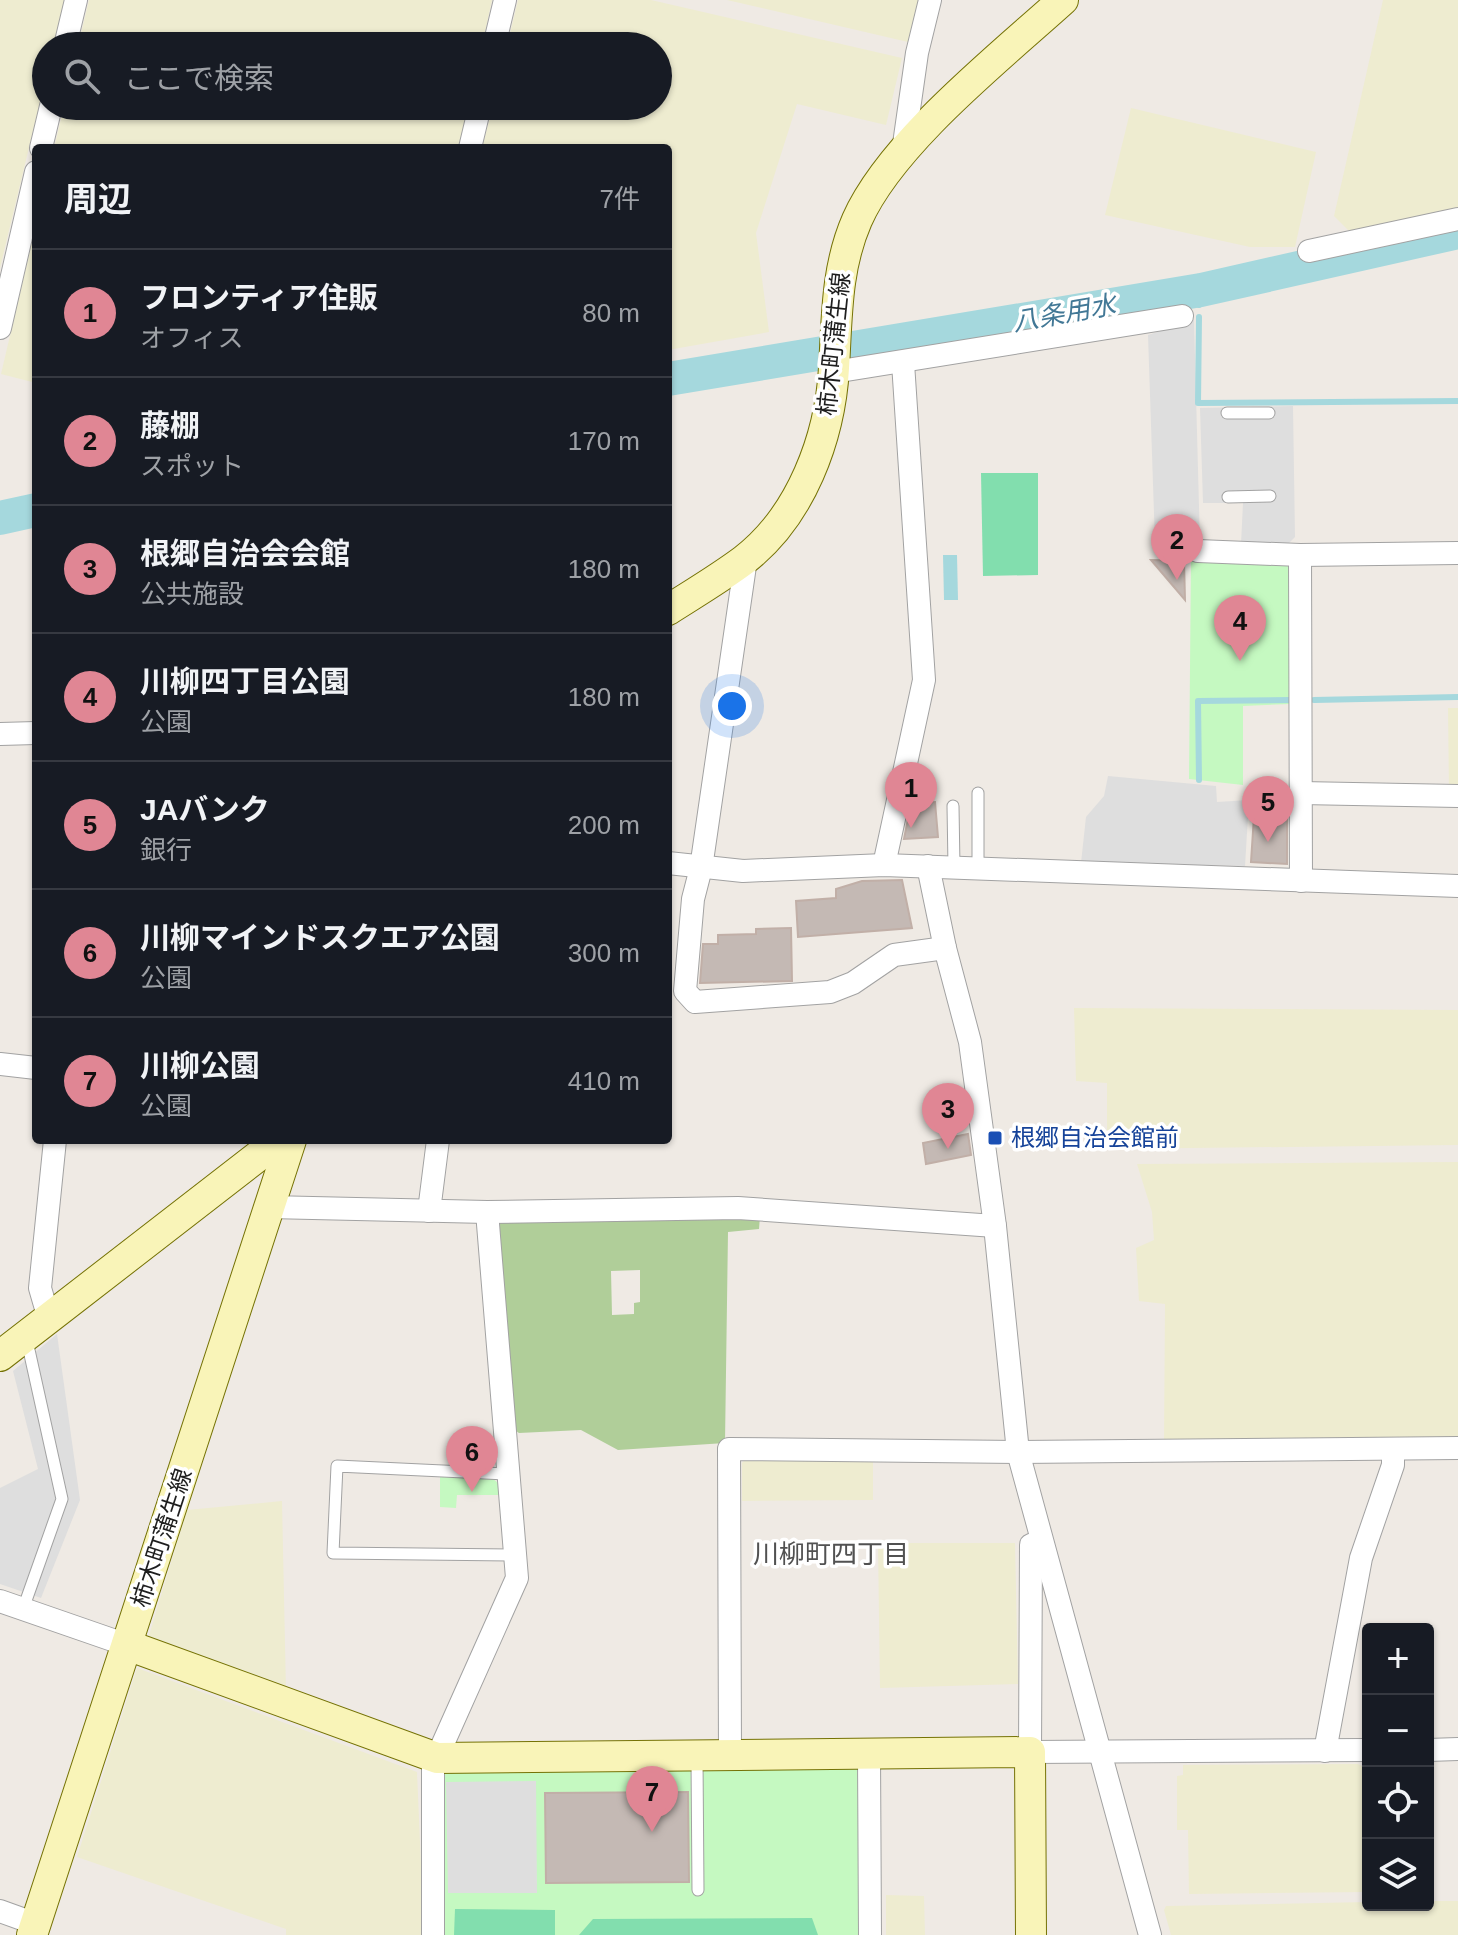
<!DOCTYPE html>
<html lang="ja">
<head>
<meta charset="utf-8">
<style>
	body { margin:0; font-family:Arial,"Noto Sans JP",sans-serif; background:#20242c; color:#f1f3f6 }
	.controls { position:absolute; right:24px; bottom:24px; display:grid; overflow:hidden; border-radius:8px; box-shadow:0 2px 6px #0004 }
	.controls button { width:72px; height:72px; display:grid; place-items:center; padding:0; border:0; border-bottom:2px solid #363941; background:#171b24; color:#f1f3f6; font:40px sans-serif }
	.you { position:absolute; left:732px; top:706px; width:28px; height:28px; margin:-20px; border:6px solid #fff; border-radius:50%; background:#1a73e8; box-shadow:0 0 0 12px #1a73e833 }
	.badge { display:grid; place-items:center; width:52px; height:52px; border-radius:50%; background:#e08694; color:#111; font-size:26px; font-weight:700 }
	.pin { position:absolute; translate:-50% -66px; filter:drop-shadow(0 2px 4px #0008) }
	.pin::after { content:''; position:absolute; top:42px; width:28px; height:24px; background:inherit; clip-path:polygon(0 0,100% 0,50% 100%) }
	.list { margin:0; padding:0; list-style:none }
	h2 { display:flex; justify-content:space-between; align-items:center; height:104px; margin:0; padding:0 32px; font-size:34px }
	h2 small { font-size:26px; font-weight:400; color:#9ea1a6 }
	.list li { display:grid; grid-template-columns:52px 1fr auto; gap:24px; align-items:center; box-sizing:border-box; height:128px; padding:0 32px; border-top:2px solid #363941 }
	.list b { display:block; font-size:30px; white-space:nowrap }
	.list p { margin:0; font-size:26px; white-space:nowrap; color:#9ea1a6 }
	.list em { font-size:26px; font-style:normal; color:#9ea1a6 }
	.icon { flex:none; width:44px; height:44px; fill:none; stroke:currentColor; stroke-width:2; stroke-linecap:round; stroke-linejoin:round }
	.map { position:relative; flex:none; width:1458px; height:1935px; overflow:hidden }
	.search { position:absolute; background:#171b24; box-shadow:0 2px 6px #0004; left:32px; top:32px; width:640px; height:88px; display:flex; align-items:center; gap:20px; box-sizing:border-box; padding:0 28px; border-radius:44px; color:#9ea1a6; font-size:30px }
	.panel { position:absolute; background:#171b24; box-shadow:0 2px 6px #0004; left:32px; top:144px; width:640px; height:1000px; border-radius:8px }
	.map>svg:first-child { display:block }
</style>
</head>
<body>
<div class="map">
<svg width="1458" height="1935" viewBox="0 0 1458 1935">
	<rect width="100%" height="100%" fill="#efeae4"/>
	<g fill="#eeecd0">
		<path d="M0 0H65L54 46H46V77L0 268Z"/>
		<path d="M89 0H492L482 46H78Z"/>
		<path d="M518 0H651L902 58 886 125 797 104 756 233 769 332 668 350V148H482L493 106H658V46H507Z"/>
		<path d="M727 0H918L908 42Z"/>
		<path d="M1383 0H1458V208L1351 233 1334 216Z"/>
		<path d="M64 106H468L459 148H54Z"/>
		<path d="M1131 108 1316 152 1295 247H1250L1105 215Z"/>
		<path d="M36 225V383L1 374Z"/>
		<path d="M1448 708H1458V791H1449Z"/>
		<path d="M1074 1008 1458 1010V1145L1107 1149V1083L1076 1081Z"/>
		<path d="M1458 1162V1438L1164 1444 1165 1304 1139 1301 1136 1248 1154 1240 1152 1212 1137 1164Z"/>
		<path d="M750 1454 873 1455V1500L742 1501V1463Z"/>
		<path d="M282 1501 286 1692 147 1642 187 1510Z"/>
		<path d="M878 1543H1015L1018 1684 880 1688Z"/>
		<path d="M137 1668 417 1772 424 1935H286V1929L77 1857Z"/>
		<path d="M1358 1764 1368 1769V1892L1189 1894 1188 1830H1177V1776L1183 1775V1765Z"/>
		<path d="M886 1895 924 1896 925 1935H886Z"/>
		<path d="M1428 1901H1458V1935H1171L1164 1910 1166 1906 1368 1902 1428 1905Z"/>
	</g>
	<path fill="#b0ce99" fill-rule="evenodd" d="M760 1216 759 1229 728 1232 725 1443 618 1450 581 1430 519 1433 509 1426 496 1220ZM640 1270V1302L634 1303V1314L612 1315 611 1271Z"/>
	<g fill="#c5f9c1">
		<path d="M1191 556 1292 565 1290 704 1243 706V785L1189 779Z"/>
		<path d="M440 1475 489 1476 505 1488V1495H457L456 1508 440 1507Z"/>
		<path d="M869 1755V1935H433L438 1767Z"/>
	</g>
	<g fill="#82deae">
		<path d="M981 473H1038V575L983 576Z"/>
		<path d="M455 1909 555 1910V1935H454Z"/>
		<path d="M812 1918 818 1935H579L593 1919Z"/>
	</g>
	<g fill="#dedede">
		<path d="M1194 320 1200 544 1155 543 1148 335Z"/>
		<path d="M1293 406 1295 537 1289 543 1241 544 1243 503H1203L1200 408Z"/>
		<path d="M1108 776 1216 786 1217 802 1249 800 1245 866 1081 863 1086 817 1104 796Z"/>
		<path d="M57 1334 80 1500 41 1598 0 1584V1488L38 1469 13 1371Z"/>
		<path d="M536 1781 537 1893H448L446 1782Z"/>
	</g>
	<path fill="#a5d8dd" d="M943 555H957L958 600H944Z"/>
	<g fill="none" stroke-linecap="round" stroke-linejoin="round">
		<g stroke="#a5d8dd" stroke-width="6">
			<path d="M1199 305 1201 290"/>
			<path d="M1199 317 1198 403 1458 401"/>
			<path d="M1314 700 1458 697"/>
			<path d="M1199 780 1198 701 1291 700"/>
		</g>
		<g stroke="#a5d8dd" stroke-width="34">
			<path d="M668 379 1201 290 1458 232"/>
			<path d="M0 518 36 510"/>
		</g>
	</g>
	<g fill="#c4b9b4" stroke="#c1afa7" stroke-width="2">
		<path d="M1151 560 1184 561 1185 600Z"/>
		<path d="M935 802 938 837 904 839 911 804Z"/>
		<path d="M1254 816 1287 818V864L1251 862Z"/>
		<path d="M902 880 912 928 798 937 796 901 836 898V889L862 881Z"/>
		<path d="M791 928 792 981 700 983 703 944H718V935L756 934V929Z"/>
		<path d="M968 1134 971 1155 926 1164 923 1143Z"/>
		<path d="M688 1792 689 1882 546 1883 545 1793Z"/>
	</g>
	<g fill="none" stroke-linecap="round" stroke-linejoin="round">
		<defs>
			<g id="lane">
				<path d="M1227 413H1269"/>
				<path d="M1228 497 1270 496"/>
				<path d="M953 806 954 867"/>
				<path d="M978 867V793"/>
				<path d="M506 1474 337 1466 333 1553 514 1555"/>
				<path d="M23 1609 62 1499 27 1341"/>
				<path d="M697 1759 698 1890"/>
			</g>
			<g id="street">
				<path d="M65 46 76 0"/>
				<path d="M494 46 505 0"/>
				<path d="M41 148 51 106"/>
				<path d="M470 148 480 106"/>
				<path d="M903 151 917 53 930 0"/>
				<path d="M1309 251 1458 219"/>
				<path d="M0 328 36 172"/>
				<path d="M834 372 1182 316"/>
				<path d="M1198 551 1300 555 1458 553"/>
				<path d="M1300 555 1301 881"/>
				<path d="M746 559 701 868 693 899 685 991 695 1002 830 992 853 983 894 955 945 948"/>
				<path d="M0 734 36 733"/>
				<path d="M1301 793 1458 796"/>
				<path d="M668 863 743 871 884 865 1458 886"/>
				<path d="M884 865 924 680 903 363"/>
				<path d="M928 866 945 948 970 1042 995 1226 1018 1452 1150 1935"/>
				<path d="M0 1064 36 1068"/>
				<path d="M269 1207 487 1212 738 1208 995 1226"/>
				<path d="M429 1211 438 1140"/>
				<path d="M49 1319 40 1288 55 1140"/>
				<path d="M1041 1541 1031 1545 1030 1752 1368 1750"/>
				<path d="M0 1601 127 1645"/>
				<path d="M1428 1750 1458 1749"/>
				<path d="M1325 1751 1361 1558 1393 1465V1449"/>
				<path d="M730 1755 729 1449 1018 1452 1458 1448"/>
				<path d="M869 1755 870 1935"/>
				<path d="M0 1911 36 1924"/>
				<path d="M433 1935V1766L517 1578 487 1212"/>
			</g>
			<g id="secondary">
				<path d="M668 610C693 594 720 578 744 560 801 516 830 438 834 368 837 317 836 268 857 220 891 143 1000 57 1063 0"/>
				<path d="M0 1356 279 1140"/>
				<path d="M127 1645 437 1758 1030 1752 1031 1935"/>
				<path d="M32 1935 291 1140"/>
			</g>
		</defs>
		<use href="#lane" stroke="#a2a2a2" stroke-width="13"/>
		<use href="#street" stroke="#a2a2a2" stroke-width="24"/>
		<use href="#secondary" stroke="#757205" stroke-width="32"/>
		<use href="#lane" stroke="#fff" stroke-width="11"/>
		<use href="#street" stroke="#fff" stroke-width="22"/>
		<use href="#secondary" stroke="#f9f4b8" stroke-width="30"/>
	</g>
	<rect fill="#1a4fb4" stroke="#fff" stroke-width="3" x="987" y="1130" width="16" height="16" rx="4"/>
	<g text-anchor="middle" stroke-width="7" stroke-linejoin="round" paint-order="stroke">
		<g font-size="24" fill="#1e1e1e" stroke="#fff">
			<text transform="translate(834 344) rotate(-84)" y="8">柿木町蒲生線</text>
			<text transform="translate(162 1538) rotate(-72)" y="8">柿木町蒲生線</text>
		</g>
		<g font-size="24" fill="#164399" stroke="#fff" text-anchor="start">
			<text x="1011" y="1146">根郷自治会館前</text>
		</g>
		<g font-size="26" font-style="italic" fill="#427896" stroke="#fff">
			<text transform="translate(1064 313) rotate(-10)" y="9">八条用水</text>
		</g>
		<g font-size="26" fill="#515151" stroke="#fff">
			<text x="831" y="1563">川柳町四丁目</text>
		</g>
	</g>
</svg>
<div class="controls">
<button>+</button>
<button>−</button>
<button><svg class="icon" aria-label="locate" viewBox="0 0 24 24"><circle cx="12" cy="12" r="6"/><path d="M12 2v4M12 18v4M2 12h4M18 12h4"/></svg></button>
<button><svg class="icon" aria-label="layers" viewBox="0 0 24 24"><path d="M12 4l9 5-9 5-9-5zM3 14l9 5 9-5"/></svg></button>
</div>
<div class="you"></div>
<div class="pin badge" style="left:911px;top:828px">1</div>
<div class="pin badge" style="left:1177px;top:580px">2</div>
<div class="pin badge" style="left:948px;top:1149px">3</div>
<div class="pin badge" style="left:1240px;top:661px">4</div>
<div class="pin badge" style="left:1268px;top:842px">5</div>
<div class="pin badge" style="left:472px;top:1492px">6</div>
<div class="pin badge" style="left:652px;top:1832px">7</div>
<div class="search"><svg class="icon" aria-label="search" viewBox="0 0 24 24"><circle cx="10" cy="10" r="6"/><path d="M15 15l6 6"/></svg>ここで検索</div>
<section class="panel">
<h2>周辺<small>7件</small></h2>
<ul class="list">
<li><span class="badge">1</span><div><b>フロンティア住販</b><p>オフィス</p></div><em>80 m</em></li>
<li><span class="badge">2</span><div><b>藤棚</b><p>スポット</p></div><em>170 m</em></li>
<li><span class="badge">3</span><div><b>根郷自治会会館</b><p>公共施設</p></div><em>180 m</em></li>
<li><span class="badge">4</span><div><b>川柳四丁目公園</b><p>公園</p></div><em>180 m</em></li>
<li><span class="badge">5</span><div><b>JAバンク</b><p>銀行</p></div><em>200 m</em></li>
<li><span class="badge">6</span><div><b>川柳マインドスクエア公園</b><p>公園</p></div><em>300 m</em></li>
<li><span class="badge">7</span><div><b>川柳公園</b><p>公園</p></div><em>410 m</em></li>
</ul>
</section>
</div>
</body>
</html>
